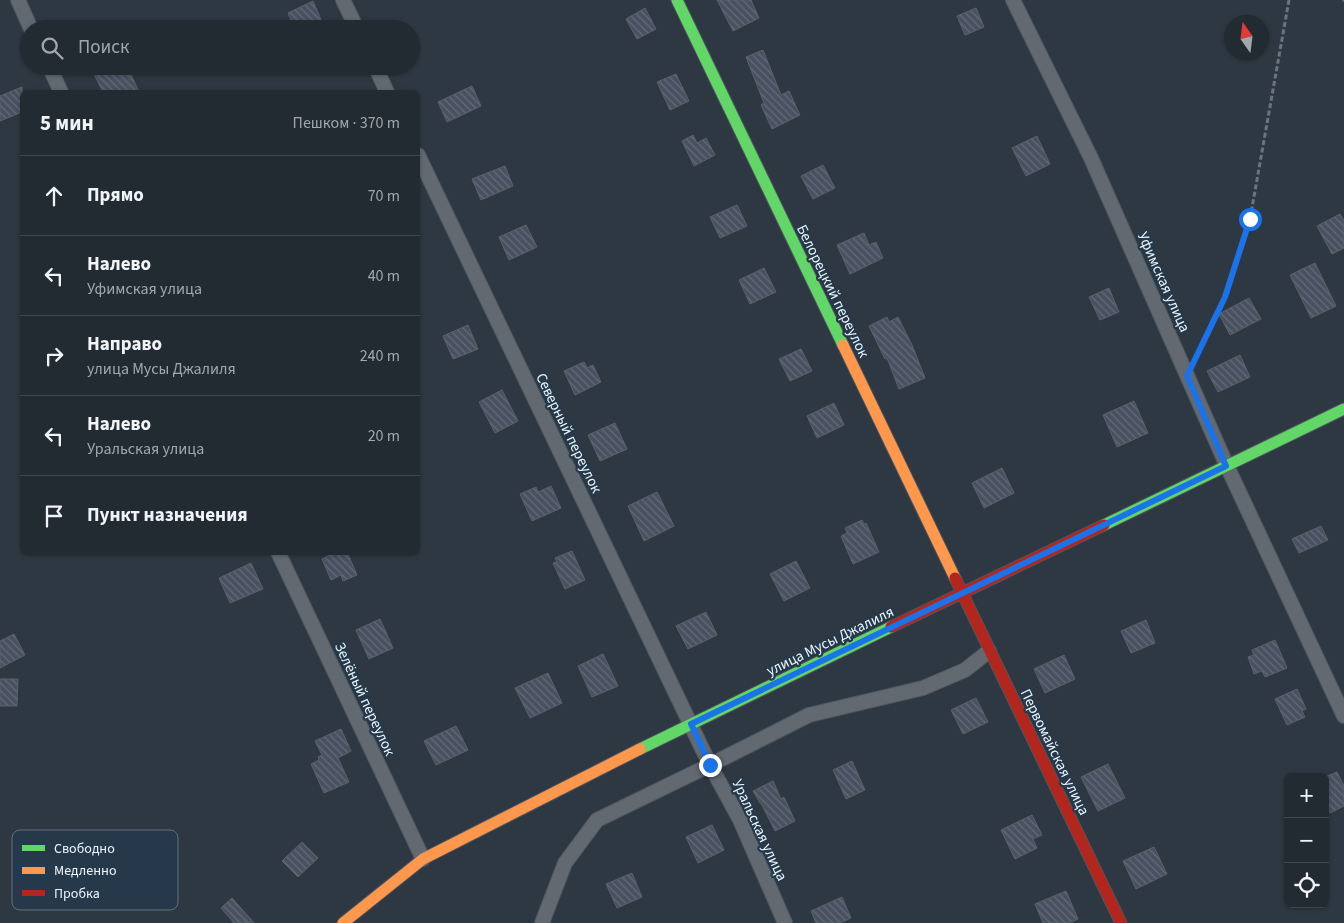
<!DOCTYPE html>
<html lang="ru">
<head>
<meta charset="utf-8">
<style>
	body { margin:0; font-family:"Source Sans 3",sans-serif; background:#2a323a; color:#f1f3f6 }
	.controls { position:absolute; right:15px; bottom:15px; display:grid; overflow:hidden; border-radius:8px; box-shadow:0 1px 4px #0004 }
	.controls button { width:45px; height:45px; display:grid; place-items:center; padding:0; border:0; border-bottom:1px solid #3f464d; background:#222a32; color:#f1f3f6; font:25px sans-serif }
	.compass { position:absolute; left:1224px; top:15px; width:45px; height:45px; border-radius:50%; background:#222a32; box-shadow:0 1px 4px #0004; rotate:346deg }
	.stop { position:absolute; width:15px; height:15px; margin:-11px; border:4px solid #1a73e8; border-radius:50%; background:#fff }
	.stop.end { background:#1a73e8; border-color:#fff; box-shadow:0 1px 5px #0008 }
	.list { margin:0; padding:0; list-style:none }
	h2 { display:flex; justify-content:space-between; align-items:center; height:65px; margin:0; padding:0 20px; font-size:21px }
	h2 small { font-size:16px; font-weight:400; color:#a2a7ac }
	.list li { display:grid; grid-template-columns:32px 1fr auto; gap:15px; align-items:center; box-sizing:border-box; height:80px; padding:0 20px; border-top:1px solid #3f464d }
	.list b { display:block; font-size:19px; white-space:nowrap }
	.list p { margin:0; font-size:16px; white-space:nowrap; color:#a2a7ac }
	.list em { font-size:16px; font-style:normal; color:#a2a7ac }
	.icon { flex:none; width:28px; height:28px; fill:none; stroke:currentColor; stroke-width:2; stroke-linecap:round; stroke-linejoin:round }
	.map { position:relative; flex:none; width:1344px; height:923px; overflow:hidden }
	.search { position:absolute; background:#222a32; box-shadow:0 1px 4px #0004; left:20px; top:20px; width:400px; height:55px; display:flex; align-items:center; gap:12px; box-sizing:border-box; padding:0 18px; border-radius:28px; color:#a2a7ac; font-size:19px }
	.panel { position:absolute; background:#222a32; box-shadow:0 1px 4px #0004; left:20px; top:90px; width:400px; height:465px; border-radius:8px }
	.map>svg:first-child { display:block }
</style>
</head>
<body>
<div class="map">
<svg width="1344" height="923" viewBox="0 0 1344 923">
	<defs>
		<pattern id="building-back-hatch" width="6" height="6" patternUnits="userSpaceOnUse" patternTransform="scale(1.25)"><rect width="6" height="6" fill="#495060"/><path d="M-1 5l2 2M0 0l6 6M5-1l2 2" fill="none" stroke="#636a78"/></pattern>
	</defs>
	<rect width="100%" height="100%" fill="#2e3842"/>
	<g fill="url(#building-back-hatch)" stroke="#5b616b">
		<path d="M717 0H751L759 18 733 31Z"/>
		<path d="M313 1 322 22 308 29H295L288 13Z"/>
		<path d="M645 8 656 29 637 39 626 19Z"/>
		<path d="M976 8 984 27 965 35 957 16Z"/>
		<path d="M763 50 781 95 789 91 800 115 772 129 761 105 764 103 746 57Z"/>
		<path d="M90 66H127L139 92H103Z"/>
		<path d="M676 74 689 101 670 110 657 82Z"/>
		<path d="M472 86 481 106 447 122 438 102Z"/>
		<path d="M22 87V112L0 121V96Z"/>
		<path d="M693 135 697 143 706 138 715 155 694 166 682 141Z"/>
		<path d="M1037 136 1050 164 1026 176 1012 148Z"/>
		<path d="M823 165 835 188 813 199 801 176Z"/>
		<path d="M505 166 513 186 481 200 472 179Z"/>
		<path d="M737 205 747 226 720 238 710 217Z"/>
		<path d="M1340 214 1344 221V248L1332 254 1317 226Z"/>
		<path d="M526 225 537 247 509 260 499 237Z"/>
		<path d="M864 233 869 245 876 242 883 258 850 274 837 245Z"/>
		<path d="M1315 263 1336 306 1311 318 1290 275Z"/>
		<path d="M764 268 776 292 750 304 739 280Z"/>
		<path d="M1109 288 1119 312 1100 320 1089 297Z"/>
		<path d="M1249 298 1261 319 1230 335 1219 314Z"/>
		<path d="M887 317 889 322 898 317 912 345 925 378 899 389 887 358 885 359 869 326Z"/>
		<path d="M468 325 478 349 453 359 443 336Z"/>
		<path d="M801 349 812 371 790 381 779 359Z"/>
		<path d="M1240 355 1250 377 1218 392 1207 371Z"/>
		<path d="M584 362 587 368 593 365 601 382 575 395 564 371Z"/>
		<path d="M502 390 518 421 495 433 479 402Z"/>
		<path d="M1134 401 1148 433 1117 447 1103 415Z"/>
		<path d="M834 403 844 425 817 438 807 416Z"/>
		<path d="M615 423 627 449 600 461 588 435Z"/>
		<path d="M1002 468 1014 493 984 508 972 483Z"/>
		<path d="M551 486 561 508 532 521 520 494 536 487 538 492Z"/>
		<path d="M657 492 674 526 644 541 628 506Z"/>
		<path d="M862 520 864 524 866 523 879 552 853 564 841 536 847 533 845 528Z"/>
		<path d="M1321 526 1328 540 1299 553 1292 539Z"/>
		<path d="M572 551 585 580 565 589 553 563 557 562 555 558Z"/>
		<path d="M335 552H347L357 575 343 581 341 575 331 580 322 559Z"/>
		<path d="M796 561 810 588 784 601 770 574Z"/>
		<path d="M251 563 263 589 230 603 219 578Z"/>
		<path d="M706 612 717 635 688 649 676 626Z"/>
		<path d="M380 619 393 648 369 659 356 630Z"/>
		<path d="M1146 620 1155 643 1131 653 1121 631Z"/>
		<path d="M14 634 25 655 0 668V641Z"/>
		<path d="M1275 640 1287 668 1265 677 1262 671 1254 674 1248 657 1254 655 1252 650Z"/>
		<path d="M603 654 618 686 592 697 578 666Z"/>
		<path d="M1064 655 1075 679 1045 693 1034 669Z"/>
		<path d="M548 673 562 703 530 718 515 688Z"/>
		<path d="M0 679H18L17 706H0Z"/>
		<path d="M1297 689 1306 709 1302 711 1305 717 1287 725 1275 699Z"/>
		<path d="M976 698 988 722 963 734 951 710Z"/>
		<path d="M456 726 468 750 436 765 424 741Z"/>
		<path d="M341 729 351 751 338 758 349 782 324 793 311 764 319 760 318 757 322 755 315 741Z"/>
		<path d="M852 761 865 790 846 799 833 770Z"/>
		<path d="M1108 764 1125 798 1098 811 1081 777Z"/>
		<path d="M1337 772 1344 786V806L1330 813 1325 804V777Z"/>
		<path d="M773 781 781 799 784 797 795 821 775 831 761 803H760L753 791Z"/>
		<path d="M1032 815 1042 835 1033 839 1037 848 1015 859 1001 830Z"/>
		<path d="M712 825 724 850 698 863 686 837Z"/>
		<path d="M302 842 318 858 298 877 282 861Z"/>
		<path d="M1154 847 1167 874 1136 889 1123 861Z"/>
		<path d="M632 873 642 897 617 908 606 884Z"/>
		<path d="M1066 891 1078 919 1069 923H1043L1035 904Z"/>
		<path d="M842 897 851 918 840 923H816L811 911Z"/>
		<path d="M232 898 254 923H234L221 908Z"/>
	</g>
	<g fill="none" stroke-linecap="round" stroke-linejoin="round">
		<defs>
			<g id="street">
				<path d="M18 0 31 29"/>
				<path d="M343 0 357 29"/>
				<path d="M1013 0 1091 158 1227 466 1344 716"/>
				<path d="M49 66 61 92"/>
				<path d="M375 66 387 92"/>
				<path d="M418 155 710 765 740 820 785 923"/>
				<path d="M278 552 423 859"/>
				<path d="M542 923 565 863 597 820 710 765 809 715 923 688 965 670 989 651"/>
			</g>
			<g id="fast">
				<path d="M677 0 843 345"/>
				<path d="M1104 525 1344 409"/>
				<path d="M640 749 891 627"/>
			</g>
			<g id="slow">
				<path d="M843 345 955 578"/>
				<path d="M343 923 423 859 640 749"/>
			</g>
			<g id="jam">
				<path d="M955 578 1121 923"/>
				<path d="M891 627 1104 525"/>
			</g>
		</defs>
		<use href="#street" stroke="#4e575f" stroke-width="16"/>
		<use href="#fast" stroke="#4e575f" stroke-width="13"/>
		<use href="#slow" stroke="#4e575f" stroke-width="13"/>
		<use href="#jam" stroke="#4e575f" stroke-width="13"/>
		<g stroke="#6c747a" stroke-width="3" stroke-dasharray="5 2.5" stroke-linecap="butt">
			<path d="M1343 0 1344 1"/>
			<path d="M1195 358 1225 297 1250 219 1289 0"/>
		</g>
		<use href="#street" stroke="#626971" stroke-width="14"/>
		<use href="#fast" stroke="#63d668" stroke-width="11"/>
		<use href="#slow" stroke="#ff974d" stroke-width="11"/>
		<use href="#jam" stroke="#b3261e" stroke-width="11"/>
	</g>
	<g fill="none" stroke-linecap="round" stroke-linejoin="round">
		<path stroke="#1a73e8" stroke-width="6" d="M710 765 691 724 1226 466 1187 376 1225 297 1250 219"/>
	</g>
	<g text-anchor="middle" stroke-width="4.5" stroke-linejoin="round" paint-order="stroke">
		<g font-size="15" fill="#ebf5fd" stroke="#26394a">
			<text transform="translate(1164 282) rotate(66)" y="5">Уфимская улица</text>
			<text transform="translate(833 291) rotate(64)" y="5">Белорецкий переулок</text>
			<text transform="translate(569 433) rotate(64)" y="5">Северный переулок</text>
			<text transform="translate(830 641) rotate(-26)" y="5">улица Мусы Джалиля</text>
			<text transform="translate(365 699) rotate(65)" y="5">Зелёный переулок</text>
			<text transform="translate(1055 752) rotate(64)" y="5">Первомайская улица</text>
			<text transform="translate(760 830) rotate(65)" y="5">Уральская улица</text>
		</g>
	</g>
	<rect x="12" y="830" width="166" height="80" rx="8" fill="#26394a" stroke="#617180" stroke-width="1"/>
	<rect x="22" y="845" width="23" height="6" fill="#63d668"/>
	<rect x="22" y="867" width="23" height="7" fill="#ff974d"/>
	<rect x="22" y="890" width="23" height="6" fill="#b3261e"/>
	<g font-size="14" fill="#ebf5fd">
		<text x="54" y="853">Свободно</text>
		<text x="54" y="875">Медленно</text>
		<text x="54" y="898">Пробка</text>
	</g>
</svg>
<div class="controls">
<button>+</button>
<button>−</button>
<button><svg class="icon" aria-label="locate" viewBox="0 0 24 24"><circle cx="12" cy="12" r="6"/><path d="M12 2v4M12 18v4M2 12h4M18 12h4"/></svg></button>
</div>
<svg class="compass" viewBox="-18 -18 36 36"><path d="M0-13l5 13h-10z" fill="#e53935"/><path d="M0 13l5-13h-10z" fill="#a2a7ac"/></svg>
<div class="stop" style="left:1250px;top:219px"></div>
<div class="stop end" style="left:710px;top:765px"></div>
<div class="search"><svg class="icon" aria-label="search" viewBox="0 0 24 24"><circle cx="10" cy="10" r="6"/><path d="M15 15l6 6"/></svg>Поиск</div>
<section class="panel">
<h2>5 мин<small>Пешком · 370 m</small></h2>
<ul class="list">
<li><svg class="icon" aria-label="ahead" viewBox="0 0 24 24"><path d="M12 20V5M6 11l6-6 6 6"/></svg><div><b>Прямо</b></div><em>70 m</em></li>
<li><svg class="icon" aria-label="left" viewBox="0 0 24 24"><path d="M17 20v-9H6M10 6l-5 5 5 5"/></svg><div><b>Налево</b><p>Уфимская улица</p></div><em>40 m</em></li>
<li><svg class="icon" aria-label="right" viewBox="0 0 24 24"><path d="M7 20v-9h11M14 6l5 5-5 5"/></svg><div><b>Направо</b><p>улица Мусы Джалиля</p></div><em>240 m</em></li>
<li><svg class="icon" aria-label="left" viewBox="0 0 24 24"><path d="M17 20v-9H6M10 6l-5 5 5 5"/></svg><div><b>Налево</b><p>Уральская улица</p></div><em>20 m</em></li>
<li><svg class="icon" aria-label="arrive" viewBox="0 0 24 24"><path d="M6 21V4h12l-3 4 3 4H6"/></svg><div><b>Пункт назначения</b></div></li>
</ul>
</section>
</div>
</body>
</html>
